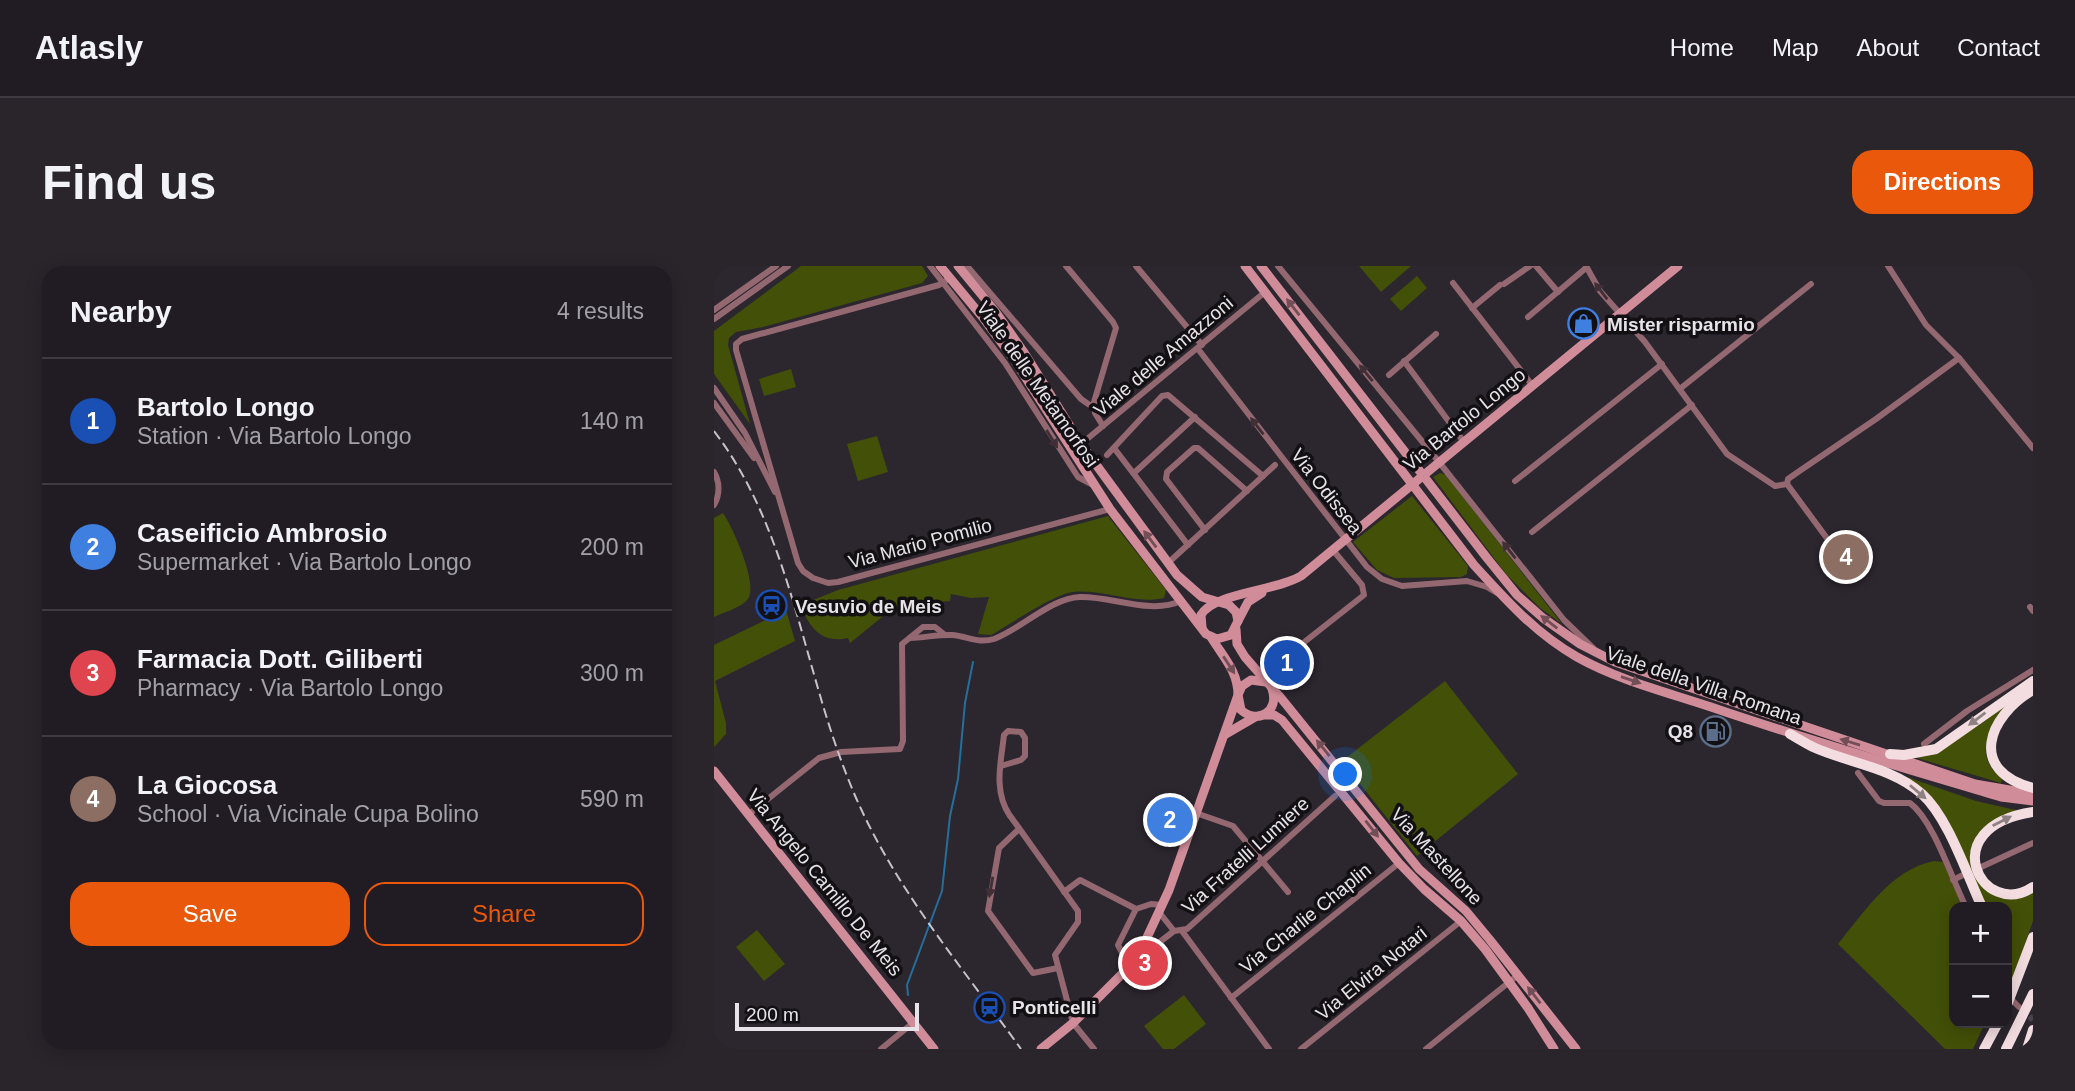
<!DOCTYPE html>
<html lang="en">
<head>
<meta charset="utf-8">
<style>
	body { margin:0; font-family:Arial,sans-serif; background:#29252b; color:#f1f3f6 }
	.controls { position:absolute; right:21px; bottom:21px; display:grid; overflow:hidden; border-radius:14px; box-shadow:0 4px 18px #0003 }
	.controls button { width:63px; height:63px; display:grid; place-items:center; padding:0; border:0; border-bottom:2px solid #3e3a41; background:#211c23; color:#f1f3f6; font:35px sans-serif }
	.scale { position:absolute; left:21px; bottom:18px; width:184px; box-sizing:border-box; padding-left:7px; border:4px solid #e7e3e9; border-top:0; font-size:19px; line-height:24px; white-space:nowrap; color:#e7e3e9; -webkit-text-stroke:5px #131014; paint-order:stroke }
	.you { position:absolute; left:632px; top:509px; width:24px; height:24px; margin:-18px; border:5px solid #fff; border-radius:50%; background:#1a73e8; box-shadow:0 0 0 10px #1a73e833 }
	.badge { display:grid; place-items:center; width:46px; height:46px; border-radius:50%; background:#ea580c; color:#fff; font-size:23px; font-weight:700 }
	.pin { position:absolute; translate:-50% -50%; border:4px solid #fff; box-shadow:0 2px 7px #0006 }
	.list { margin:0; padding:0; list-style:none }
	h2 { display:flex; justify-content:space-between; align-items:center; height:91px; margin:0; padding:0 28px; font-size:30px }
	h2 small { font-size:23px; font-weight:400; color:#a2a1a6 }
	.list li { display:grid; grid-template-columns:46px 1fr auto; gap:21px; align-items:center; box-sizing:border-box; height:126px; padding:0 28px; border-top:2px solid #3e3a41 }
	.list b { display:block; font-size:26px; white-space:nowrap }
	.list p { margin:0; font-size:23px; white-space:nowrap; color:#a2a1a6 }
	.list em { font-size:23px; font-style:normal; color:#a2a1a6 }
	.actions { display:flex; gap:14px; padding:21px 28px }
	.actions a { flex:1; padding:16px 0; border:2px solid #ea580c; border-radius:21px; text-align:center; font-size:24px; color:#ea580c }
	.actions .main { background:#ea580c; color:#fff }
	.map { position:relative; flex:none; width:1319px; height:783px; overflow:hidden; border-radius:21px }
	header { display:flex; align-items:center; gap:42px; box-sizing:border-box; height:98px; padding:0 35px; background:#211c23; border-bottom:2px solid #3e3a41 }
	header strong { font-size:33px }
	nav { display:flex; gap:38px; margin-inline-start:auto; font-size:24px }
	.intro { display:flex; align-items:center; justify-content:space-between; box-sizing:border-box; height:168px; padding:0 42px }
	h1 { margin:0; font-size:49px }
	.button { padding:18px 32px; border-radius:21px; background:#ea580c; color:#fff; font-size:24px; font-weight:700 }
	main { display:flex; gap:42px; padding:0 42px }
	aside { flex:1; background:#211c23; border-radius:21px; box-shadow:0 4px 18px #0003 }
	.map>svg:first-child { display:block }
</style>
</head>
<body>
<header>
<strong>Atlasly</strong>
<nav><a>Home</a><a>Map</a><a>About</a><a>Contact</a></nav>
</header>
<div class="intro"><h1>Find us</h1><a class="button">Directions</a></div>
<main>
<aside>
<h2>Nearby<small>4 results</small></h2>
<ul class="list">
<li><span class="badge" style="background:#1a4fb4">1</span><div><b>Bartolo Longo</b><p>Station · Via Bartolo Longo</p></div><em>140 m</em></li>
<li><span class="badge" style="background:#3f7fe0">2</span><div><b>Caseificio Ambrosio</b><p>Supermarket · Via Bartolo Longo</p></div><em>200 m</em></li>
<li><span class="badge" style="background:#e0444e">3</span><div><b>Farmacia Dott. Giliberti</b><p>Pharmacy · Via Bartolo Longo</p></div><em>300 m</em></li>
<li><span class="badge" style="background:#8d6e63">4</span><div><b>La Giocosa</b><p>School · Via Vicinale Cupa Bolino</p></div><em>590 m</em></li>
</ul>
<div class="actions"><a class="main">Save</a><a>Share</a></div>
</aside>
<div class="map">
<svg width="1319" height="783" viewBox="0 0 1319 783">
	<rect width="100%" height="100%" fill="#2c262f"/>
	<g fill="#435007">
		<path d="M87 0H208L214 10 208 17 49 61 22 66 15 72 14 79 36 158 0 108V65Z"/>
		<path d="M645 0H697L667 26Z"/>
		<path d="M703 10 713 22 687 45 676 33Z"/>
		<path d="M77 103 82 121 50 130 45 113Z"/>
		<path d="M163 170 174 206 144 215 133 178Z"/>
		<path d="M726 207 732 209 848 358 826 342 792 308 719 211Z"/>
		<path d="M698 230 754 300 753 308 747 311 680 312 663 304 639 276Z"/>
		<path d="M9 247C19 261 45 320 34 333 27 342 10 346 0 351V252Z"/>
		<path d="M394 250 452 324 450 332C421 339 389 323 359 326 340 328 295 359 277 369L264 368 275 331 257 332 237 328 236 335 212 337 211 347 194 346 193 341 178 343 136 377 134 372C108 378 95 362 87 339L124 324Z"/>
		<path d="M72 344 81 375 1 415 12 457V468L0 481V379Z"/>
		<path d="M731 415 804 508 703 590 628 495Z"/>
		<path d="M1310 424C1288 451 1250 481 1288 513L1287 517 1203 492Z"/>
		<path d="M1193 511 1262 535 1306 545C1295 552 1270 562 1263 572 1248 590 1261 614 1276 626L1319 624V655L1295 724H1293V641H1270L1233 559Z"/>
		<path d="M1220 595 1229 596 1249 641H1240V757H1271L1259 783H1231L1124 678C1150 646 1178 603 1220 595Z"/>
		<path d="M43 664 71 698 50 715 22 681Z"/>
		<path d="M470 729 492 758 460 783H449L430 760Z"/>
	</g>
	<g fill="none" stroke-linecap="round" stroke-linejoin="round">
		<path stroke="#256f9c" stroke-width="2" d="M194 729 193 719 228 625 236 550 244 513 251 437 259 396"/>
		<path stroke="#48424b" stroke-width="6" stroke-dasharray="6 3" stroke-linecap="butt" d="M1309 744 1319 754"/>
		<g stroke="#946871" stroke-width="6">
			<path d="M216 0 291 97 364 211 381 220"/>
			<path d="M253 0 367 133 380 142"/>
			<path d="M352 0 399 56 402 62 380 136 381 147 389 160"/>
			<path d="M422 0 488 79"/>
			<path d="M564 0 725 196 850 354 879 382"/>
			<path d="M822 0 844 26"/>
			<path d="M872 0 886 25 931 76 1013 188 1061 220 1073 218 1074 213 1084 206 1162 153 1245 92"/>
			<path d="M1174 0 1212 59 1245 92 1319 182"/>
			<path d="M236 12 225 19 28 73 22 78V84L84 297 89 305 99 312 114 317 124 316 396 243"/>
			<path d="M739 17 818 119"/>
			<path d="M790 18 816 0"/>
			<path d="M758 42 786 19"/>
			<path d="M0 44 62 0"/>
			<path d="M814 51 872 2"/>
			<path d="M0 53 74 0"/>
			<path d="M484 83 653 301 668 313 688 320 753 315 773 321 783 327"/>
			<path d="M690 95 750 176"/>
			<path d="M675 109 722 68"/>
			<path d="M0 122 31 167 61 226"/>
			<path d="M967 122 1097 18"/>
			<path d="M0 137 40 192"/>
			<path d="M367 178 551 26"/>
			<path d="M400 182 474 279"/>
			<path d="M393 189 448 130 454 129 549 210"/>
			<path d="M0 206C6 216 6 229 0 239"/>
			<path d="M420 207 481 151"/>
			<path d="M801 215 948 98"/>
			<path d="M1073 218 1126 290"/>
			<path d="M491 264 452 213 453 206 480 182H484L533 225"/>
			<path d="M818 266 978 139"/>
			<path d="M454 297 561 199"/>
			<path d="M1316 341 1319 345"/>
			<path d="M196 372C210 372 225 368 238 369 253 370 264 378 280 373 307 363 337 332 366 331 398 330 436 349 467 335"/>
			<path d="M584 381 650 329 648 319 618 283"/>
			<path d="M1210 478 1253 445 1319 404"/>
			<path d="M287 500 307 494 311 490V472L307 466 294 465 290 469C287 496 279 525 296 550"/>
			<path d="M1144 507 1165 535 1170 537H1196C1220 555 1238 614 1252 641"/>
			<path d="M482 547 519 560 574 626"/>
			<path d="M34 549 105 492 127 486 186 483 189 475 188 378 209 361H221L231 369"/>
			<path d="M297 551 364 645V656L341 689 359 757 380 783"/>
			<path d="M305 563 285 582 274 645 319 707 344 702"/>
			<path d="M1265 602 1319 577"/>
			<path d="M1239 614 1249 609"/>
			<path d="M350 626 366 614 422 643"/>
			<path d="M460 665 473 663 621 530"/>
			<path d="M468 665 555 783"/>
			<path d="M425 692 460 665 445 646"/>
			<path d="M416 702 404 679 422 643 437 638 449 639"/>
			<path d="M517 732 685 597"/>
			<path d="M1299 735 1305 741"/>
			<path d="M167 783 200 756"/>
			<path d="M587 783 747 655"/>
			<path d="M712 783 804 709"/>
		</g>
		<g stroke="#d18c99" stroke-width="9">
			<path d="M226 0 270 53 299 92 396 243 492 368 503 373 517 369 524 355 522 346 515 339 488 331 463 309 367 178 309 85 281 45 244 0"/>
			<path d="M531 0 760 299C791 333 822 368 863 391 904 414 952 426 997 441 1093 474 1190 502 1287 531L1319 535"/>
			<path d="M547 0 773 292 803 329 829 352 866 378 901 396 1261 518 1319 528"/>
			<path d="M524 355 534 336 548 327"/>
			<path d="M488 361 487 349C499 327 562 325 587 310L964 0"/>
			<path d="M522 363 523 378 531 391 567 432 705 603 752 645 776 674 862 783"/>
			<path d="M552 416 537 414 528 420 524 429 527 444C544 459 566 445 558 423"/>
			<path d="M551 449H560L568 454 685 597 710 623 747 655 771 683 814 742 840 783"/>
			<path d="M510 469 541 451"/>
			<path d="M0 505 220 783"/>
			<path d="M327 783 359 757 423 693 455 624 524 429C524 405 509 391 497 371"/>
		</g>
		<g stroke="#f3dde0" stroke-width="10">
			<path d="M1319 424C1273 451 1254 505 1319 522"/>
			<path d="M1076 468C1083 472 1091 477 1099 481 1134 497 1178 501 1208 528 1234 551 1253 609 1268 641"/>
			<path d="M1176 488 1190 489 1222 483 1319 415"/>
			<path d="M1319 546C1219 561 1268 655 1319 621"/>
			<path d="M1293 739 1319 671"/>
			<path d="M1270 783 1284 757"/>
			<path d="M1292 783 1319 728"/>
			<path d="M1313 783 1319 764"/>
		</g>
		<path stroke="#c8c3ca" stroke-width="2" stroke-dasharray="10 5" stroke-linecap="butt" d="M0 165C77 266 88 399 135 515 174 614 245 697 307 783"/>
	</g>
	<defs><path id="oneway-solid" d="M-6-.8H1V-3.2L6.5 0L1 3.2V.8H-6Z" transform="scale(1.75)"/></defs>
	<g fill="#402f35">
		<use href="#oneway-solid" transform="translate(887 25) rotate(-127)"/>
		<use href="#oneway-solid" transform="translate(652 107) rotate(-129)"/>
		<use href="#oneway-solid" transform="translate(543 160) rotate(-128)"/>
		<use href="#oneway-solid" transform="translate(338 173) rotate(58)"/>
		<use href="#oneway-solid" transform="translate(795 284) rotate(-128)"/>
		<use href="#oneway-solid" transform="translate(277 621) rotate(100)"/>
	</g>
	<g fill="#724e56">
		<use href="#oneway-solid" transform="translate(579 41) rotate(-128)"/>
		<use href="#oneway-solid" transform="translate(436 273) rotate(-127)"/>
		<use href="#oneway-solid" transform="translate(835 356) rotate(-142)"/>
		<use href="#oneway-solid" transform="translate(515 399) rotate(57)"/>
		<use href="#oneway-solid" transform="translate(917 414) rotate(19)"/>
		<use href="#oneway-solid" transform="translate(1136 476) rotate(-163)"/>
		<use href="#oneway-solid" transform="translate(609 482) rotate(-129)"/>
		<use href="#oneway-solid" transform="translate(658 563) rotate(52)"/>
		<use href="#oneway-solid" transform="translate(820 729) rotate(-128)"/>
	</g>
	<g fill="#8e8184">
		<use href="#oneway-solid" transform="translate(1263 453) rotate(143)"/>
		<use href="#oneway-solid" transform="translate(1204 526) rotate(40)"/>
		<use href="#oneway-solid" transform="translate(1288 555) rotate(-27)"/>
	</g>
	<defs>
		<symbol id="shop-ring" viewBox="-11 -11 22 22"><circle r="9.5" fill="#131014" stroke="#3f7fe0" stroke-width="1.5"/><path d="M-5-2.5h2.3a2.7 3.5 0 0 1 5.4 0H5L5.5 6h-11ZM-1.5-2.5h3a1.5 2.3 0 0 0-3 0Z" fill="#3f7fe0"/></symbol>
		<symbol id="station-ring" viewBox="-11 -11 22 22"><circle r="9.5" fill="#131014" stroke="#1a4fb4" stroke-width="1.5"/><path d="M-3-6H3Q5-6 5-4V2Q5 4 3 4L4.5 6H3L1.5 4h-3L-3 6H-4.5L-3 4Q-5 4-5 2V-4Q-5-6-3-6ZM-3.5-4v3h7v-3ZM-3.5 1v1.5H-2V1ZM2 1v1.5H3.5V1Z" fill="#1a4fb4"/></symbol>
		<symbol id="fuel-ring" viewBox="-11 -11 22 22"><circle r="9.5" fill="#131014" stroke="#5c6f8a" stroke-width="1.5"/><path d="M-5.5-6h7V0h2V4h1.3V-2.5L3-4.5l.8-.8L6-3V5H2.5V1h-1V6h-7ZM-4.2-4.7v3.2H.2V-4.7Z" fill="#5c6f8a"/></symbol>
	</defs>
	<g fill-rule="evenodd">
		<use href="#shop-ring" x="852" y="40" width="35" height="35"/>
		<use href="#station-ring" x="40" y="322" width="35" height="35"/>
		<use href="#fuel-ring" x="984" y="448" width="35" height="35"/>
		<use href="#station-ring" x="258" y="724" width="35" height="35"/>
	</g>
	<g text-anchor="middle" stroke-width="7" stroke-linejoin="round" paint-order="stroke">
		<g font-size="19" font-weight="bold" fill="#e7e3e9" stroke="#131014" text-anchor="start">
			<text x="893" y="65">Mister risparmio</text>
			<text x="81" y="347">Vesuvio de Meis</text>
			<text x="979" y="472" text-anchor="end">Q8</text>
			<text x="298" y="748">Ponticelli</text>
		</g>
		<g font-size="19" fill="#e7e3e9" stroke="#131014">
			<text transform="translate(449 90) rotate(-40)" y="7">Viale delle Amazzoni</text>
			<text transform="translate(324 118) rotate(55)" y="7">Viale delle Metamorfosi</text>
			<text transform="translate(750 153) rotate(-39)" y="7">Via Bartolo Longo</text>
			<text transform="translate(613 225) rotate(52)" y="7">Via Odissea</text>
			<text transform="translate(206 277) rotate(-15)" y="7">Via Mario Pomilio</text>
			<text transform="translate(990 419) rotate(19)" y="7">Viale della Villa Romana</text>
			<text transform="translate(531 589) rotate(-42)" y="7">Via Fratelli Lumiere</text>
			<text transform="translate(723 590) rotate(47)" y="7">Via Mastellone</text>
			<text transform="translate(111 616) rotate(51)" y="7">Via Angelo Camillo De Meis</text>
			<text transform="translate(591 652) rotate(-39)" y="7">Via Charlie Chaplin</text>
			<text transform="translate(657 707) rotate(-39)" y="7">Via Elvira Notari</text>
		</g>
	</g>
</svg>
<div class="controls">
<button>+</button>
<button>−</button>
</div>
<div class="scale">200 m</div>
<div class="you"></div>
<div class="pin badge" style="left:573px;top:397px;background:#1a4fb4">1</div>
<div class="pin badge" style="left:456px;top:554px;background:#3f7fe0">2</div>
<div class="pin badge" style="left:431px;top:697px;background:#e0444e">3</div>
<div class="pin badge" style="left:1132px;top:291px;background:#8d6e63">4</div>
</div>
</main>
</body>
</html>
